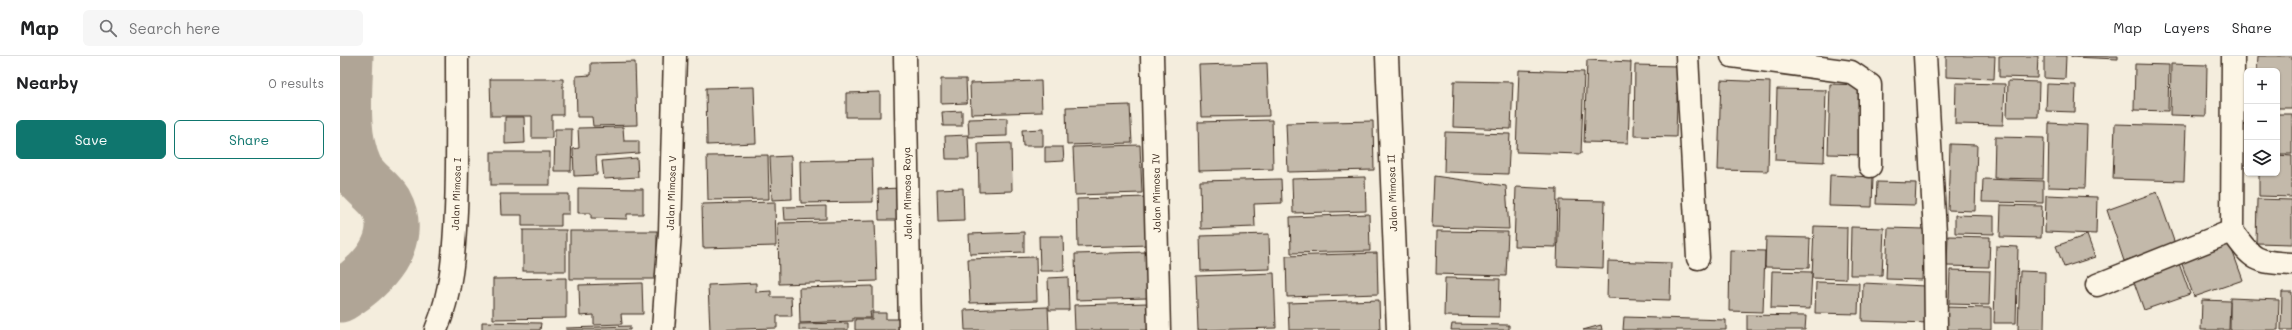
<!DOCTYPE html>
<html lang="en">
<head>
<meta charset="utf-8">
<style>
	body { margin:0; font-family:Mali,sans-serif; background:#f6f6f6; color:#202124 }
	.controls { position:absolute; right:12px; top:12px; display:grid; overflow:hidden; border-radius:6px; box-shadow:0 1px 3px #0004 }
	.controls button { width:36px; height:36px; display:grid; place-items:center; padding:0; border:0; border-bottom:1px solid #e0e0e0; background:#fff; color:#202124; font:20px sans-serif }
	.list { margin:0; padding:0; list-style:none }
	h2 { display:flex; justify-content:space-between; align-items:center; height:52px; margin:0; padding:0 16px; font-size:17px }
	h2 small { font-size:13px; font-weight:400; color:#757577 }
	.actions { display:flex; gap:8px; padding:12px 16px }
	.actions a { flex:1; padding:9px 0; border:1px solid #0f766e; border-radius:6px; text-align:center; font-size:14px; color:#0f766e }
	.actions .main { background:#0f766e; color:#fff }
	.icon { flex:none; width:22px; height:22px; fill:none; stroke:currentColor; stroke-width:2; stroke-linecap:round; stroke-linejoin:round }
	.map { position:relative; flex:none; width:1952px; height:274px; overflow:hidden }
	header { display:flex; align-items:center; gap:24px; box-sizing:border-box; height:56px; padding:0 20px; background:#fff; border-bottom:1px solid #e0e0e0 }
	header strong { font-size:19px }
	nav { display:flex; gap:22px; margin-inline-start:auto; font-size:14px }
	.search { width:280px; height:36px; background:#f6f6f6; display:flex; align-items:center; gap:10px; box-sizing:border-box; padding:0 14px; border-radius:6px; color:#757577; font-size:15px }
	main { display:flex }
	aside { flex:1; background:#fff }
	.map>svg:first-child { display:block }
</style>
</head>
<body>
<header>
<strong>Map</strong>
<div class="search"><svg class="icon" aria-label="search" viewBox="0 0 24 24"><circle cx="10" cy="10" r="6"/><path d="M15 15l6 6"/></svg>Search here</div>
<nav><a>Map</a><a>Layers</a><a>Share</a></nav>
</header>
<main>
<aside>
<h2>Nearby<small>0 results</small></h2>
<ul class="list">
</ul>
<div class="actions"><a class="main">Save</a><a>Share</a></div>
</aside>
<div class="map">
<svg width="1952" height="274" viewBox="0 0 1952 274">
	<rect width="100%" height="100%" fill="#f4eddd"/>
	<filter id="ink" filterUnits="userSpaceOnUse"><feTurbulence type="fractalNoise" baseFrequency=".025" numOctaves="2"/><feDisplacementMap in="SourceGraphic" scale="8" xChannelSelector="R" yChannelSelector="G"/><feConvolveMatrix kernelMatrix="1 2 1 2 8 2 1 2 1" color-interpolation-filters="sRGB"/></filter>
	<g filter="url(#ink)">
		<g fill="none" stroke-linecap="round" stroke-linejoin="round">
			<path stroke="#b0a596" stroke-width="53" d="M0 240C31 221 67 185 46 147 38 134 22 126 16 112 1 79 6 36 7 0"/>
		</g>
		<g fill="#c3b9aa" stroke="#3b2a1e">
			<path d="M1606 0H1655L1654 23 1606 21Z"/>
			<path d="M1659 0H1698L1697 22 1659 21Z"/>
			<path d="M1704 0H1726L1725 23 1704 22Z"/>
			<path d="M1731 0H1778V3L1731 1Z"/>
			<path d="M1918 0H1952V52H1937V15H1917Z"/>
			<path d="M1247 4 1291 6 1288 87 1244 86Z"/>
			<path d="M295 6 297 69 253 70 252 61H237L236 20 251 19V7Z"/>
			<path d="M927 7 929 60 861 61 859 9Z"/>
			<path d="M1795 8 1829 9 1828 55 1794 54Z"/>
			<path d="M1831 8 1867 9 1866 60 1830 59Z"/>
			<path d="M1295 9 1338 10 1336 81 1294 80Z"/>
			<path d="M1179 14 1244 16 1241 98 1176 96Z"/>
			<path d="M150 23H223V59H212V82H192V60H151Z"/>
			<path d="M601 23H626L627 47 601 48Z"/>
			<path d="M1381 24 1430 26 1428 115 1378 114Z"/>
			<path d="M701 25 702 56 631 58 630 27Z"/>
			<path d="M1114 25 1173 26 1171 73 1113 71Z"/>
			<path d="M1668 25 1699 26 1698 61H1667Z"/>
			<path d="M1616 27 1665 28 1663 69 1615 68Z"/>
			<path d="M1490 28 1524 29 1522 99 1488 98Z"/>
			<path d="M1707 28 1736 29 1735 56 1706 55Z"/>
			<path d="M414 31 416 87 367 89 366 32Z"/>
			<path d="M1437 33 1486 34 1484 106 1435 104Z"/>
			<path d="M540 36V61H506V37Z"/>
			<path d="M790 49 792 87 727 89 726 51Z"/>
			<path d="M622 55V70H603L602 56Z"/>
			<rect x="1937" y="58" width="15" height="40"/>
			<path d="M165 61H184L185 87 165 88Z"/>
			<path d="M667 62V80L629 81 628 63Z"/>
			<path d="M932 64 933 113 859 115 858 66Z"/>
			<path d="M1033 65 1034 114 948 116 946 67Z"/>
			<path d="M1709 67 1747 69 1745 132 1708 131Z"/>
			<path d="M1775 68 1846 70 1844 125 1773 123Z"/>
			<path d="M283 71 284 85H299V97L256 100 257 119 234 120 233 93 239 92 238 72Z"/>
			<path d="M215 73H232L231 115H214Z"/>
			<path d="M703 73V90H683L682 74Z"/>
			<path d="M1105 76 1170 78 1168 118 1104 116Z"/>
			<path d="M628 79 629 103H606L605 80Z"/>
			<path d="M1655 81 1704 82 1703 123 1654 122Z"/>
			<path d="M671 87 672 135 639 136 638 88Z"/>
			<path d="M1610 88 1637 89 1635 155 1608 154Z"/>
			<path d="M800 89 802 137 735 139 733 91Z"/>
			<path d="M705 91H723L724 105 705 106Z"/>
			<rect x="151" y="96" width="59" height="33"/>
			<path d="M428 99 429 143 368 144 367 100Z"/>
			<path d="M1937 99 1952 100V141L1919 140V117H1937Z"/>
			<path d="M451 100 452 143 432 144 430 101Z"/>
			<path d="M297 102 298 121 264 123 262 105Z"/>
			<path d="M532 103 533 146 461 147 460 105Z"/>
			<path d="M1490 119 1533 121 1532 151 1489 150Z"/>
			<path d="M1094 120 1166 130 1169 173 1092 171Z"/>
			<path d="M1025 121 1026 155 953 157 952 123Z"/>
			<path d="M941 123 942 147 914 148 915 171 861 173 860 125Z"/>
			<path d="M1643 123 1703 125V147L1642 146Z"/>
			<path d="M1537 126 1576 127 1575 149 1536 148Z"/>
			<path d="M1176 131 1217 133 1216 191 1174 190Z"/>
			<path d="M238 132 303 133V158H287V163L251 162V157H238Z"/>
			<path d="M561 132 562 164H539L538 133Z"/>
			<path d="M623 132 624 165 598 166 597 133Z"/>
			<path d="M1817 136 1835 188 1784 205 1767 154Z"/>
			<path d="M160 138H229V158H221V170H182V159H161Z"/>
			<path d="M1706 139 1757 141 1756 178 1705 176Z"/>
			<path d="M808 141 810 189 738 191 737 143Z"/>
			<path d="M1917 143 1952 144V188L1916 187Z"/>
			<path d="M1219 144 1265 145 1263 212 1217 210Z"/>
			<path d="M435 146 436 190 363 192 362 148Z"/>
			<path d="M1661 149 1702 150 1701 182 1660 181Z"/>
			<path d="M486 150V163L445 164 444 151Z"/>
			<path d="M1029 158 1030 195 951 197 950 161Z"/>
			<path d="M1615 159 1654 160V178L1615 177Z"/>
			<path d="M535 165 537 225 439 228 438 167Z"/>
			<path d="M1474 170 1507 171 1506 223 1472 222Z"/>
			<path d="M1511 171 1544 172 1542 219H1510Z"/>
			<path d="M1548 172 1584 173 1582 224 1546 223Z"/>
			<rect x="183" y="174" width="43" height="41"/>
			<rect x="230" y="175" width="87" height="48"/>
			<path d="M1097 175 1168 176 1166 220 1096 218Z"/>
			<path d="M684 176V196L630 198 629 178Z"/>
			<path d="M929 178 930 213 861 215 860 180Z"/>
			<path d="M1747 179 1755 201 1724 211 1716 190Z"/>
			<path d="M699 180H723L724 215H700Z"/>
			<path d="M1608 180 1650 181 1649 211 1607 210Z"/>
			<path d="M1426 181 1470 182 1469 212 1425 211Z"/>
			<path d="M1888 183 1903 224 1854 241 1839 200Z"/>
			<path d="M1656 190 1678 191 1676 267H1654Z"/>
			<path d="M1390 194 1425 195 1423 256 1389 255Z"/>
			<path d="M806 196 807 242 736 244 735 198Z"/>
			<path d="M1037 197 1038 238 947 241 946 200Z"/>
			<path d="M696 201 697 245 630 247 628 203Z"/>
			<path d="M1837 202 1850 238 1804 254 1791 218Z"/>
			<path d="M1268 205 1331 207 1330 244 1267 242Z"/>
			<path d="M1610 214 1650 215 1649 249 1609 248Z"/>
			<path d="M1432 215 1472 216 1470 253 1431 252Z"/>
			<path d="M1680 215 1705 216 1704 274H1678Z"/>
			<path d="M934 217 936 272 858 274 856 220Z"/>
			<path d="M728 221 729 254H709L708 222Z"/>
			<path d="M226 222V262L153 263V223Z"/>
			<path d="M1105 222 1160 223 1159 261 1104 260Z"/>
			<path d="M1476 226 1519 227 1518 258 1475 257Z"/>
			<path d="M302 227 303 258H281L282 268 254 269V259L240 260 239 229Z"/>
			<path d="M416 227V236L431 235V241H451L452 260H437V272L370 274 368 229Z"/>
			<path d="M1523 227 1585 230 1590 267 1522 265Z"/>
			<path d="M533 230V256H530L531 262H513V265L460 267 459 232Z"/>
			<path d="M1942 236H1952V274H1941Z"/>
			<path d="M1890 242 1939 244 1938 274H1890Z"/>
			<path d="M1039 244 1040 274H949L948 247Z"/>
			<path d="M1862 244 1890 245 1889 274H1861Z"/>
			<path d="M808 247V274H735L734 249Z"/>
			<path d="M708 251 709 274H625L624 254Z"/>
			<path d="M1603 251 1651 252V274H1602Z"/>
			<path d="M532 257H546V263H567V274H515V263H532Z"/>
			<path d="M1407 259 1466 260 1465 274H1407Z"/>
			<path d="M1284 261 1386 264V274H1283Z"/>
			<path d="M142 266 201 267 200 274H142Z"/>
			<path d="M508 267V274H459V268Z"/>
			<path d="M1112 268 1169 269V274H1111Z"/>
			<path d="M1261 269 1262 274H1243Z"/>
			<path d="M290 270V274H226V272Z"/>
		</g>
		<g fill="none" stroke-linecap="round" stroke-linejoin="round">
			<defs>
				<g id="street">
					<path d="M565 0 570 274"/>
					<path d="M812 0 819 274"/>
					<path d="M1047 0 1058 274"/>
					<path d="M1347 0 1358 202"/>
					<path d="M1392 0 1511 16 1530 29V110"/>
					<path d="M1585 0 1595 177 1596 274"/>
					<path d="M1893 0 1892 175C1913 205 1916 206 1952 208"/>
					<path d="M1757 229 1892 175"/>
					<path d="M96 274C112 236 114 196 116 155 118 103 117 52 117 0"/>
					<path d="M323 274 330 176 335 0"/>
				</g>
			</defs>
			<use href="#street" stroke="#3b2a1e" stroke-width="25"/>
			<use href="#street" stroke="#fcf5e5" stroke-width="22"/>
		</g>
	</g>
	<g text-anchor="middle" stroke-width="3" stroke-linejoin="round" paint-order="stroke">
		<g font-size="10" fill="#3b2a1e" stroke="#fcf5e5">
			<text transform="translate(331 137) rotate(-88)" y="4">Jalan Mimosa V</text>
			<text transform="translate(567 137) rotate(-91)" y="4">Jalan Mimosa Raya</text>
			<text transform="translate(816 137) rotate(-91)" y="4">Jalan Mimosa IV</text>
			<text transform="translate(1052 137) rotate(-92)" y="4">Jalan Mimosa II</text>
			<text transform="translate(116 138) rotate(-88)" y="4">Jalan Mimosa I</text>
		</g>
	</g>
</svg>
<div class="controls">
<button>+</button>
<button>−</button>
<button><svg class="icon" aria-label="layers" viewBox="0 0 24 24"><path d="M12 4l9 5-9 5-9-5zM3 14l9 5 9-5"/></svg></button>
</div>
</div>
</main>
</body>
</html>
